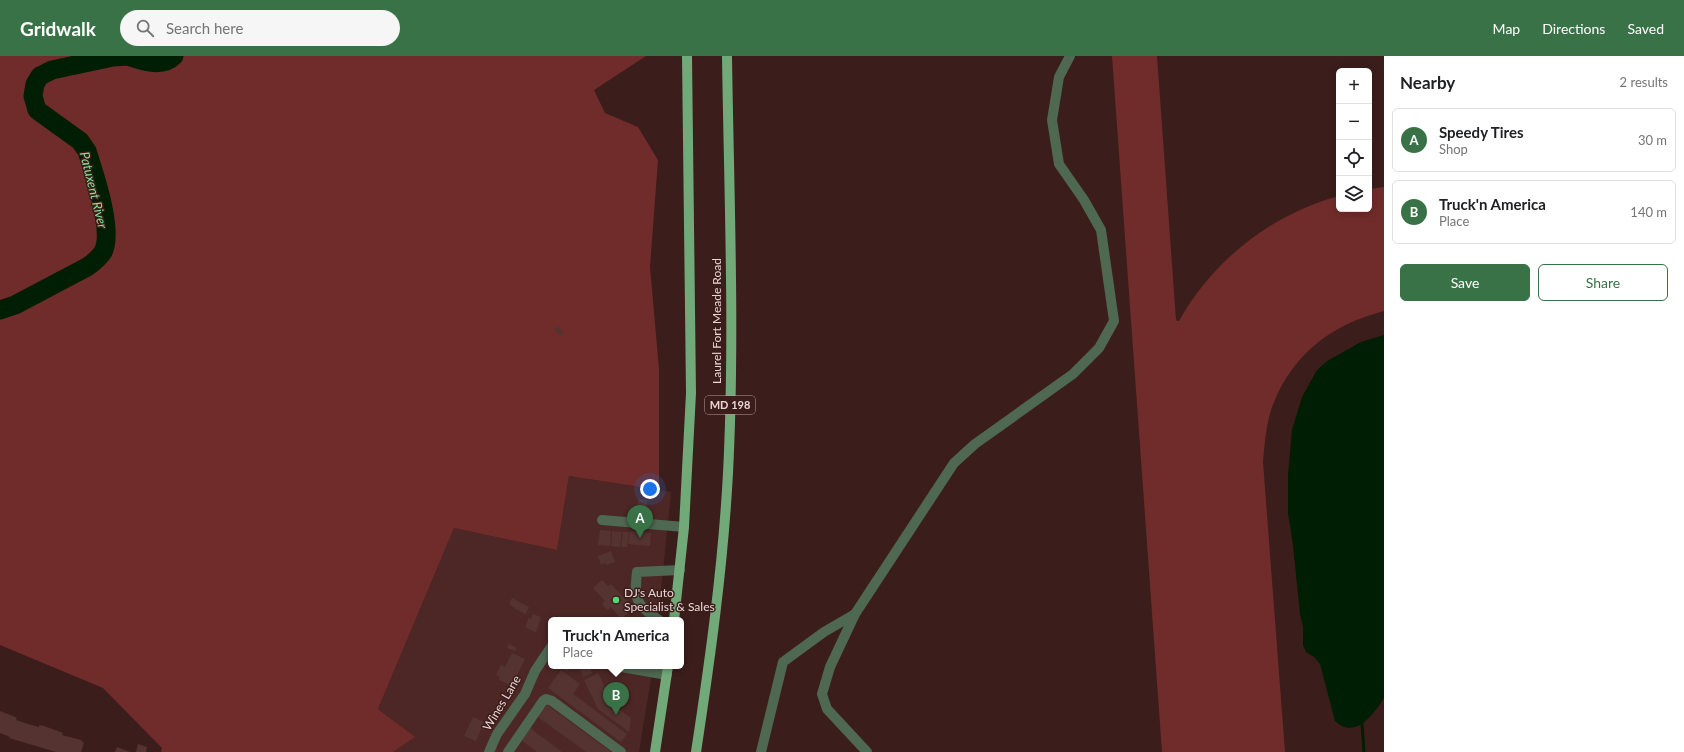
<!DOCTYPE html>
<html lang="en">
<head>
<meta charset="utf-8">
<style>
	body { margin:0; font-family:Lato,sans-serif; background:#f6f6f6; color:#202124 }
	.controls { position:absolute; right:12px; top:12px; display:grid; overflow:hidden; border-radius:6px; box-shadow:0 2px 10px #0003 }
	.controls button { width:36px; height:36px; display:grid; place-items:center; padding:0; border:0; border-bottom:1px solid #e0e0e0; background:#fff; color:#202124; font:20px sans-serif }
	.you { position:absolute; left:650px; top:433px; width:14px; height:14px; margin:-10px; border:3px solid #fff; border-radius:50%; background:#1a73e8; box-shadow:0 0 0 6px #1a73e833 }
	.badge { display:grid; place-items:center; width:26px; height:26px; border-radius:50%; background:#397247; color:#fff; font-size:13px; font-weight:700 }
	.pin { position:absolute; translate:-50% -33px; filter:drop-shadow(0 1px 2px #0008) }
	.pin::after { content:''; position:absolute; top:21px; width:14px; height:12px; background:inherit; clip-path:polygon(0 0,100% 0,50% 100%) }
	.popup { position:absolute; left:548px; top:561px; width:136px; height:52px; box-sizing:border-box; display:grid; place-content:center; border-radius:6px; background:#fff; filter:drop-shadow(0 1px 3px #0005); font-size:13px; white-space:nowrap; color:#757577 }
	.popup b { font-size:15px; color:#202124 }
	.popup::after { content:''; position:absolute; left:50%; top:100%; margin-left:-8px; border:8px solid transparent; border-top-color:#fff }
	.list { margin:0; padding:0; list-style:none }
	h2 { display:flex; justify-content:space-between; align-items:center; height:52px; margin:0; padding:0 16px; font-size:17px }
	h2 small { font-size:13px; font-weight:400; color:#757577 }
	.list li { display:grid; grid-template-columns:26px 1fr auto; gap:12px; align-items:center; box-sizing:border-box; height:64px; margin:0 8px 8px; padding:0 8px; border:1px solid #e0e0e0; border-radius:6px }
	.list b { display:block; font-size:15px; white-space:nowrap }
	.list p { margin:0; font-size:13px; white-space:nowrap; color:#757577 }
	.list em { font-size:13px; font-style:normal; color:#757577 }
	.actions { display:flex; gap:8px; padding:12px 16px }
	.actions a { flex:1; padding:9px 0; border:1px solid #397247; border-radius:6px; text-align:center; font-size:14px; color:#397247 }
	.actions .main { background:#397247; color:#fff }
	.icon { flex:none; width:22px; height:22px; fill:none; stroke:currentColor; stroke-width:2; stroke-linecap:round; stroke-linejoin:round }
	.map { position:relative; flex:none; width:1384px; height:696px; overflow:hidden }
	header { display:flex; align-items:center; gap:24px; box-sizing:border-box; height:56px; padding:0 20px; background:#397247; color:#fff }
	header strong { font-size:19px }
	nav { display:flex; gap:22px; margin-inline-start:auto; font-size:14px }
	.search { width:280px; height:36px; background:#f6f6f6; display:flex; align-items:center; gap:10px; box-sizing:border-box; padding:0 14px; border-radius:22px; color:#757577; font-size:15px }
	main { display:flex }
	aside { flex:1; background:#fff }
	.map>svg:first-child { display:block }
</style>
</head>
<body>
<header>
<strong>Gridwalk</strong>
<div class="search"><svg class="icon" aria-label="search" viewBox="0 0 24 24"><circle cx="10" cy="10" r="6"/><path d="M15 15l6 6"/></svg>Search here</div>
<nav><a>Map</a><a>Directions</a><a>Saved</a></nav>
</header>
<main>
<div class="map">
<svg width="1384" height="696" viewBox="0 0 1384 696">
	<rect width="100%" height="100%" fill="#3b1d1b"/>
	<path fill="#4c2725" d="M569 420 671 436 658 564H551V610H653L639 696H393L414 681 378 653 454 472 557 494Z"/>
	<g fill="#702c2a">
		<path d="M0 0H646L594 34 605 57 638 71 658 104 650 211 659 313V434L569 420 557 494 454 472 378 653 415 681 393 696H161L162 692 103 632 0 589Z"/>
		<path d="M1112 0H1157L1176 264 1177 265H1179C1213 204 1272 158 1339 140V153H1369V133L1384 131V255C1333 268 1294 297 1274 346 1266 365 1265 386 1263 406L1285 696H1162Z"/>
	</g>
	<path fill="#001e03" d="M1384 279V642C1373 659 1355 684 1335 665L1320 608 1314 601 1306 596 1303 589V571L1300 558 1293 489 1288 457V420L1292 374 1302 341 1317 314 1327 305 1361 286Z"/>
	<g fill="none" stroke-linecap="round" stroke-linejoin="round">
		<path stroke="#001e03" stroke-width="3" d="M1362 667 1364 696"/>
		<g stroke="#001e03" stroke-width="19">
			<path d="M128 0C142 5 162 12 174 0"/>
			<path d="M0 254 15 249 87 211C93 207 99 202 103 196 114 175 94 117 87 95L80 85 37 54 33 40 35 28 40 20 52 14 113 1 128 0"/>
		</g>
	</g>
	<g fill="#543331">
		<path d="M558 270 564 276 561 280 554 274Z"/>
		<path d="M638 443 647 444 646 455 637 454Z"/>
		<path d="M600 474 611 475 610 490 598 489Z"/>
		<path d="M612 475 622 476 620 491 611 490Z"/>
		<path d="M630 475 651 477 650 490 628 488Z"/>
		<path d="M623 476H629L627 491H621Z"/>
		<path d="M611 495 615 506 606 509 605 507 601 509 598 500Z"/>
		<path d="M602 524 608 530 611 528 633 551 621 563 611 551 607 554 602 548 605 545 593 532Z"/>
		<path d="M512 542 529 551 526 558 515 553V552L509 548Z"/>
		<path d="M533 558 541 561 536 577 525 571 529 562 531 563Z"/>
		<path d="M509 588 517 592 515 595 507 592Z"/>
		<path d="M512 597 525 603 512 630 499 624 500 621 496 619 501 609 505 611Z"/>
		<path d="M566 610 570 612 567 615 564 613Z"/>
		<path d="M579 610H590L592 617 583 621Z"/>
		<path d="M561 614 580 628 573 638 627 678 621 686 548 632Z"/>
		<path d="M598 617 614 650 631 662 629 676 598 653 584 624Z"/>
		<path d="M547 649 611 696H586L538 661Z"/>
		<path d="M0 655 13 660 17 662 16 664 28 668 39 671V669L44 670 58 675 63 677 62 679 81 684 84 687 81 696H56L9 682 10 681 0 677Z"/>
		<path d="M473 661 484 666 476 685 464 680Z"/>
		<path d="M530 672 562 696H537L521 684Z"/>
		<path d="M138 688 147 691 146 696H136Z"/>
		<path d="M117 691 130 696H115Z"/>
	</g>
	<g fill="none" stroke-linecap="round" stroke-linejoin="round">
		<g stroke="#4e6851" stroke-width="10">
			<path d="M602 464 684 471"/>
			<path d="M659 564C635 549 634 542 637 516L680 514"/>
			<path d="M616 610 667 619"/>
			<path d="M489 696 497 678 525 638 535 615 551 591"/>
			<path d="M508 696 543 645 546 643 552 645 621 696"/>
			<path d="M761 696 783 606 824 576 855 558"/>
			<path d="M867 696 827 653 822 638 830 611 855 558 954 407 975 388 1073 318 1099 292 1114 265 1101 174 1084 144 1059 108 1052 64 1059 21 1070 0"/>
		</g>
		<g stroke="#71a978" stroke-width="10">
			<path d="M674 564 684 471 691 337 687 0"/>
			<path d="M655 696 668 610"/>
			<path d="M696 696C710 604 723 511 728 417 735 279 729 139 727 0"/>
		</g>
	</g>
	<circle fill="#57d671" stroke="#3b1d1b" stroke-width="1.5" cx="616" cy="544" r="4"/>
	<g text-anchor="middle" stroke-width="3" stroke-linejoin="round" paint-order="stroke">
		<rect fill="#3b1d1b" stroke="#b69e9c" stroke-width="1" x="705" y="340" width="50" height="18" rx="3"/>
		<g font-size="11" font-weight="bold" fill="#ead5d3">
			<text x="730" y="353">MD 198</text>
		</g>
		<g font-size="12" fill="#ead5d3" stroke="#3b1d1b">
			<text transform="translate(717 265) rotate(-90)" y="4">Laurel Fort Meade Road</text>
			<text transform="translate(502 647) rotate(-59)" y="4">Wines Lane</text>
		</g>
		<g font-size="12" fill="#ead5d3" stroke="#3b1d1b" text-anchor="start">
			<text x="624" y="541">DJ's Auto<tspan x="624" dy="14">Specialist &amp; Sales</tspan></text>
		</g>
		<g font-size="13" font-style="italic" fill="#85e092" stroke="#3b1d1b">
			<text transform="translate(94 134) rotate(76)" y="5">Patuxent River</text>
		</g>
	</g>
</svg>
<div class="controls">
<button>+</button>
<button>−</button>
<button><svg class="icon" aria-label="locate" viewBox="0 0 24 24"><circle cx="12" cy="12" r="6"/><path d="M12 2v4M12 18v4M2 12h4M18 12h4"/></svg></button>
<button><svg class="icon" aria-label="layers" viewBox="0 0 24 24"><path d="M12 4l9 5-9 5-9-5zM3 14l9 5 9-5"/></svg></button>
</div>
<div class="you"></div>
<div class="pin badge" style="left:640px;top:482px">A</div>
<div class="pin badge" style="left:616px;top:659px">B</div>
<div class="popup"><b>Truck'n America</b>Place</div>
</div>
<aside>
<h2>Nearby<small>2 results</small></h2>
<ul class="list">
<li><span class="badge">A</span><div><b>Speedy Tires</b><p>Shop</p></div><em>30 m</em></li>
<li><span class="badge">B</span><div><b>Truck'n America</b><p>Place</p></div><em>140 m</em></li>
</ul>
<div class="actions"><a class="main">Save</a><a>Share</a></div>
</aside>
</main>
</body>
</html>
